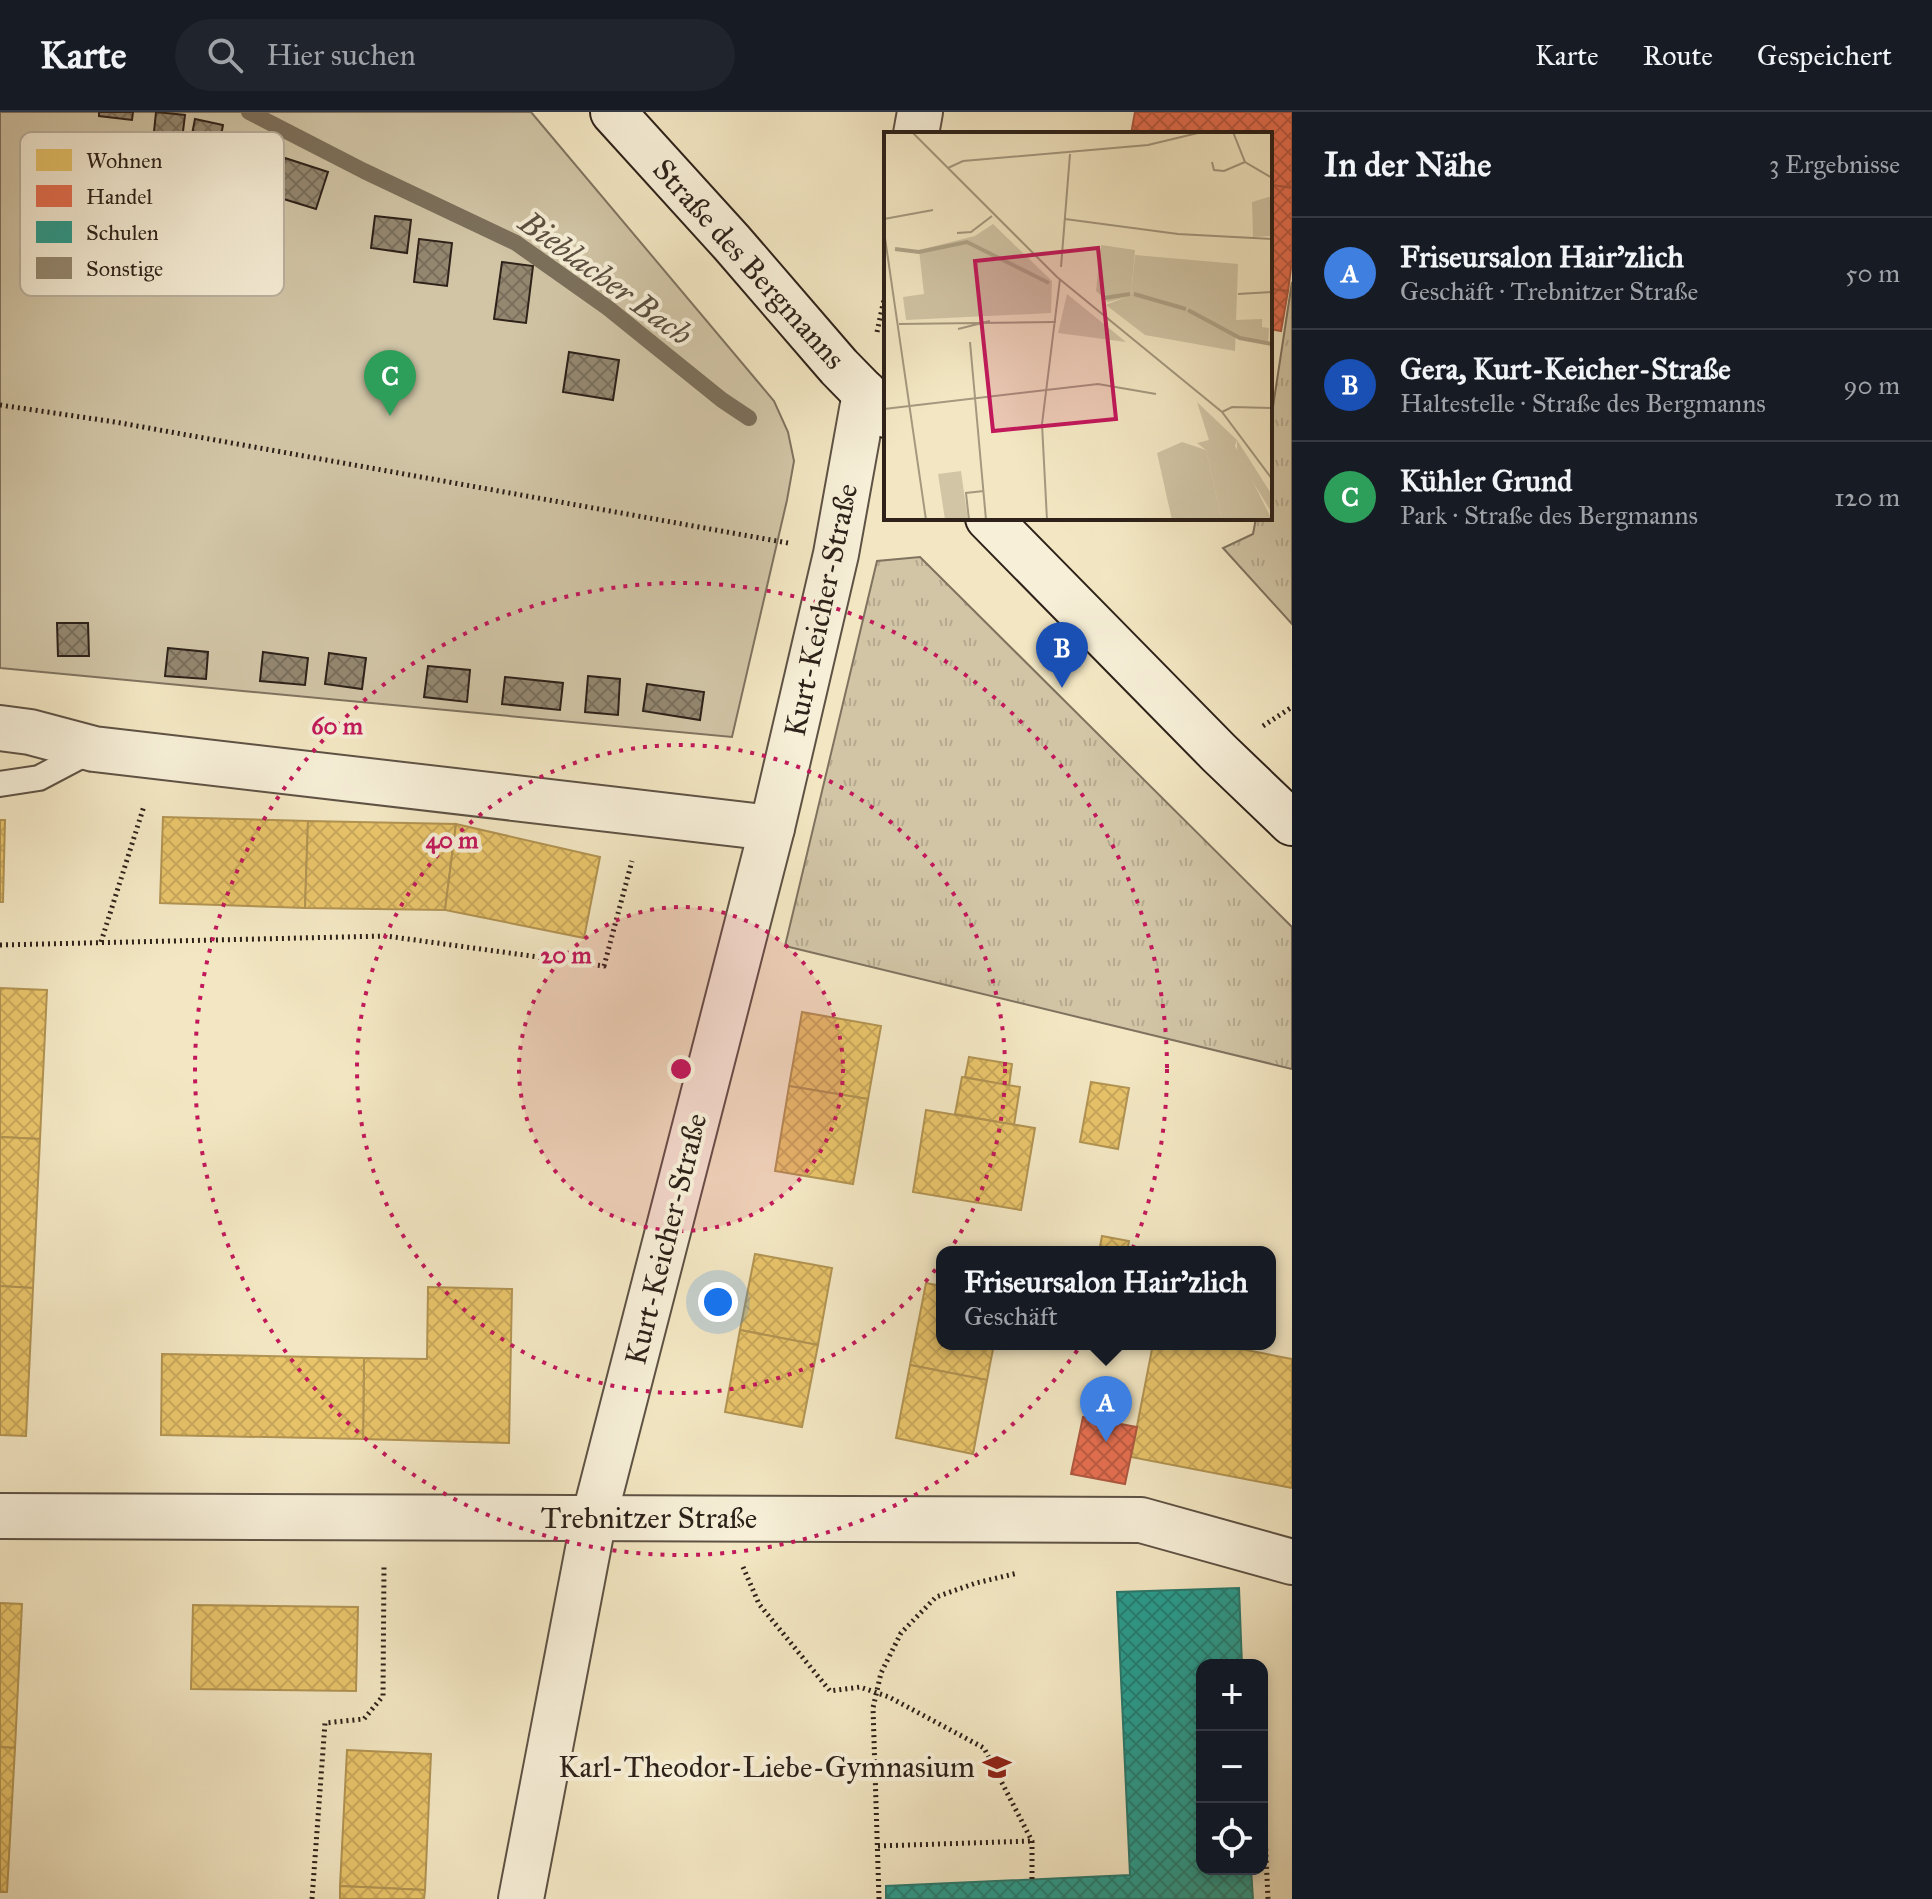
<!DOCTYPE html>
<html lang="de">
<head>
<meta charset="utf-8">
<style>
	body { margin:0; font-family:"IM FELL Great Primer",serif; background:#20242c; color:#f1f3f6 }
	.controls { position:absolute; right:24px; bottom:24px; display:grid; overflow:hidden; border-radius:16px; box-shadow:0 4px 12px #0003 }
	.controls button { width:72px; height:72px; display:grid; place-items:center; padding:0; border:0; border-bottom:2px solid #363941; background:#171b24; color:#f1f3f6; font:40px sans-serif }
	.you { position:absolute; left:718px; top:1190px; width:28px; height:28px; margin:-20px; border:6px solid #fff; border-radius:50%; background:#1a73e8; box-shadow:0 0 0 12px #1a73e833 }
	.badge { display:grid; place-items:center; width:52px; height:52px; border-radius:50%; background:#1a73e8; color:#fff; font-size:26px; font-weight:700 }
	.pin { position:absolute; translate:-50% -66px; filter:drop-shadow(0 2px 4px #0008) }
	.pin::after { content:''; position:absolute; top:42px; width:28px; height:24px; background:inherit; clip-path:polygon(0 0,100% 0,50% 100%) }
	.popup { position:absolute; left:936px; top:1134px; width:340px; height:104px; box-sizing:border-box; display:grid; place-content:center; border-radius:16px; background:#171b24; filter:drop-shadow(0 2px 6px #0005); font-size:26px; white-space:nowrap; color:#9ea1a6 }
	.popup b { font-size:30px; color:#f1f3f6 }
	.popup::after { content:''; position:absolute; left:50%; top:100%; margin-left:-16px; border:16px solid transparent; border-top-color:#171b24 }
	.list { margin:0; padding:0; list-style:none }
	h2 { display:flex; justify-content:space-between; align-items:center; height:104px; margin:0; padding:0 32px; font-size:34px }
	h2 small { font-size:26px; font-weight:400; color:#9ea1a6 }
	.list li { display:grid; grid-template-columns:52px 1fr auto; gap:24px; align-items:center; box-sizing:border-box; height:112px; padding:0 32px; border-top:2px solid #363941 }
	.list b { display:block; font-size:30px; white-space:nowrap }
	.list p { margin:0; font-size:26px; white-space:nowrap; color:#9ea1a6 }
	.list em { font-size:26px; font-style:normal; color:#9ea1a6 }
	.icon { flex:none; width:44px; height:44px; fill:none; stroke:currentColor; stroke-width:2; stroke-linecap:round; stroke-linejoin:round }
	.map { position:relative; flex:none; width:1292px; height:1787px; overflow:hidden }
	header { display:flex; align-items:center; gap:48px; box-sizing:border-box; height:112px; padding:0 40px; background:#171b24; border-bottom:2px solid #363941 }
	header strong { font-size:38px }
	nav { display:flex; gap:44px; margin-inline-start:auto; font-size:28px }
	.search { width:560px; height:72px; background:#20242c; display:flex; align-items:center; gap:20px; box-sizing:border-box; padding:0 28px; border-radius:44px; color:#9ea1a6; font-size:30px }
	main { display:flex }
	aside { flex:1; background:#171b24 }
	.map>svg:first-child { display:block }
</style>
</head>
<body>
<header>
<strong>Karte</strong>
<div class="search"><svg class="icon" aria-label="search" viewBox="0 0 24 24"><circle cx="10" cy="10" r="6"/><path d="M15 15l6 6"/></svg>Hier suchen</div>
<nav><a>Karte</a><a>Route</a><a>Gespeichert</a></nav>
</header>
<main>
<div class="map">
<svg width="1292" height="1787" viewBox="0 0 1292 1787">
	<defs>
		<pattern id="grass-tufts" width="24" height="20" patternUnits="userSpaceOnUse" patternTransform="scale(2)"><rect width="24" height="20" fill="#d1c5a6"/><path d="M3 7l-1-3M5 7V3M7 7l1-3M15 17l-1-3M17 17v-4M19 17l1-3" fill="none" stroke="#b4a98e"/></pattern>
		<pattern id="homes-cross-hatch" width="8" height="8" patternUnits="userSpaceOnUse" patternTransform="scale(2)"><rect width="8" height="8" fill="#e9c46a"/><path d="M0 0l8 8M0 8l8-8" fill="none" stroke="#c8a85b"/></pattern>
		<pattern id="shops-cross-hatch" width="8" height="8" patternUnits="userSpaceOnUse" patternTransform="scale(2)"><rect width="8" height="8" fill="#e76f51"/><path d="M0 0l8 8M0 8l8-8" fill="none" stroke="#bc5b42"/></pattern>
		<pattern id="schools-cross-hatch" width="8" height="8" patternUnits="userSpaceOnUse" patternTransform="scale(2)"><rect width="8" height="8" fill="#2a9d8f"/><path d="M0 0l8 8M0 8l8-8" fill="none" stroke="#248074"/></pattern>
		<pattern id="building-cross-hatch" width="8" height="8" patternUnits="userSpaceOnUse" patternTransform="scale(2)"><rect width="8" height="8" fill="#948871"/><path d="M0 0l8 8M0 8l8-8" fill="none" stroke="#796f5c"/></pattern>
	</defs>
	<rect width="100%" height="100%" fill="#f3e7c3"/>
	<filter id="stains"><feTurbulence type="fractalNoise" baseFrequency=".0025" numOctaves="4"/><feColorMatrix values="0 0 0 0 .2 0 0 0 0 .09 0 0 0 0 .02 0 0 0 .5 -.17"/></filter>
	<radialGradient id="worn" r=".72"><stop offset=".6" stop-color="#630" stop-opacity="0"/><stop offset="1" stop-color="#630" stop-opacity=".3"/></radialGradient>
	<g fill="url(#grass-tufts)" stroke="#7f7360" stroke-width="2">
		<path d="M1292 170V512L1223 436 1253 422 1256 406H1270V314Z"/>
		<path d="M920 445 1292 815V957L785 834 877 449Z"/>
	</g>
	<path fill="#d1c5a6" stroke="#7f7360" stroke-width="2" d="M0 0H531L774 289 788 320 794 349 787 388 732 625 0 556Z"/>
	<g fill="url(#homes-cross-hatch)" stroke="#b19352" stroke-width="2">
		<path d="M163 705 308 709 305 796 160 791Z"/>
		<path d="M0 708H5L3 790H0Z"/>
		<path d="M308 709 456 712 445 798 305 796Z"/>
		<path d="M456 712 600 745 584 826 445 798Z"/>
		<path d="M0 876 47 878 40 1027 0 1025Z"/>
		<path d="M802 900 881 914 868 987 789 974Z"/>
		<path d="M969 945 1012 952 1009 974 965 965Z"/>
		<path d="M962 965 1020 975 1014 1013 955 1002Z"/>
		<path d="M1091 970 1129 976 1118 1037 1080 1030Z"/>
		<path d="M789 974 868 987 853 1072 775 1059Z"/>
		<path d="M926 998 1035 1016 1021 1098 913 1080Z"/>
		<path d="M0 1025 40 1027 33 1176 0 1174Z"/>
		<path d="M1102 1124 1129 1129 1127 1140H1099Z"/>
		<path d="M755 1142 832 1156 818 1233 740 1218Z"/>
		<path d="M926 1171 942 1174V1232H994L987 1268 910 1253Z"/>
		<path d="M0 1174 33 1176 26 1324 0 1323Z"/>
		<path d="M428 1175 512 1177 509 1331 363 1327 364 1246 427 1247Z"/>
		<path d="M740 1218 818 1233 802 1315 725 1300Z"/>
		<path d="M1153 1232H1216L1292 1247V1376L1131 1345Z"/>
		<path d="M162 1242 364 1246 363 1327 161 1323Z"/>
		<path d="M910 1253 987 1268 973 1342 896 1326Z"/>
		<path d="M0 1491 22 1492 15 1636 0 1635Z"/>
		<path d="M193 1493 358 1495 356 1579 191 1577Z"/>
		<path d="M0 1635 15 1636 7 1780H0Z"/>
		<path d="M347 1638 431 1642 425 1778 340 1774Z"/>
		<path d="M340 1774 425 1778 424 1787H340Z"/>
	</g>
	<g fill="url(#shops-cross-hatch)" stroke="#af5840" stroke-width="2">
		<path d="M1135 0H1292V76L1270 73V22H1131Z"/>
		<path d="M1272 73 1292 76V149L1288 179 1270 177Z"/>
		<path d="M1270 177 1288 179 1281 219 1270 217Z"/>
		<path d="M1083 1305 1137 1315 1125 1372 1071 1362Z"/>
	</g>
	<path fill="url(#schools-cross-hatch)" stroke="#2b786c" stroke-width="2" d="M1239 1476 1242 1553H1202V1757H1251L1253 1787H886V1774L1130 1763 1117 1480Z"/>
	<g fill="none" stroke-linecap="round" stroke-linejoin="round">
		<path stroke="#7c705c" stroke-width="16" d="M249 0 364 59 516 131 608 196 722 288 749 306"/>
	</g>
	<g fill="url(#building-cross-hatch)" stroke="#2d2119" stroke-width="2">
		<path d="M99 0H133L132 8 99 4Z"/>
		<path d="M156 0 185 3 180 44 152 40Z"/>
		<path d="M195 7 223 13 212 74 183 68Z"/>
		<path d="M144 39 180 44 174 98 138 94Z"/>
		<path d="M285 46 328 60 316 97 274 84Z"/>
		<path d="M375 104 411 108 407 141 371 136Z"/>
		<path d="M419 127 452 131 447 174 414 170Z"/>
		<path d="M86 141 109 143 107 163 84 160Z"/>
		<path d="M502 150 533 154 526 211 494 207Z"/>
		<path d="M569 240 619 248 613 288 563 280Z"/>
		<path d="M57 511H88L89 544H58Z"/>
		<path d="M168 536 208 540 206 567 165 564Z"/>
		<path d="M263 540 308 546 305 573 260 569Z"/>
		<path d="M329 541 366 546 362 577 325 572Z"/>
		<path d="M428 554 470 558 467 590 424 585Z"/>
		<path d="M588 564 620 567 618 603 585 600Z"/>
		<path d="M505 565 563 571 560 598 502 592Z"/>
		<path d="M647 572 704 580 700 608 643 599Z"/>
	</g>
	<g fill="none" stroke-linecap="round" stroke-linejoin="round">
		<defs>
			<path id="lane" d="M0 672 39 666 92 638"/>
			<g id="street">
				<path d="M916 22 920 0"/>
				<path d="M0 616 30 620 94 637 772 716"/>
				<path d="M0 1404 1141 1408 1292 1450"/>
				<path d="M521 1787 594 1406 772 716 836 442 865 281"/>
			</g>
			<g id="secondary">
				<path d="M613 0 732 131 839 255 886 303"/>
				<path d="M988 406 1219 641 1292 711"/>
			</g>
		</defs>
		<use href="#lane" stroke="#5e5244" stroke-width="28"/>
		<use href="#street" stroke="#5e5244" stroke-width="48"/>
		<use href="#secondary" stroke="#2d2119" stroke-width="48"/>
		<g stroke="#2d2119" stroke-width="5" stroke-dasharray="2 4" stroke-linecap="butt">
			<path d="M877 220 886 178"/>
			<path d="M0 293 115 310 788 431"/>
			<path d="M1263 614 1292 595"/>
			<path d="M101 830 144 694"/>
			<path d="M0 833 386 824 604 854 632 749"/>
			<path d="M743 1455 759 1492 830 1579 860 1575 889 1585 984 1636 1032 1729V1767"/>
			<path d="M1262 1722H1265L1268 1787"/>
			<path d="M878 1734 1032 1729"/>
			<path d="M312 1787 325 1611 364 1607 383 1584 384 1455"/>
			<path d="M879 1787 873 1596 881 1561 901 1521 936 1485 976 1471 1018 1461"/>
		</g>
		<use href="#lane" stroke="#f7efd8" stroke-width="24"/>
		<use href="#street" stroke="#f7efd8" stroke-width="44"/>
		<use href="#secondary" stroke="#f7efd8" stroke-width="44"/>
	</g>
	<circle cx="681" cy="957" r="162" fill="#c2185b" fill-opacity=".12"/>
	<g fill="none" stroke="#c2185b" stroke-width="4" stroke-dasharray="4 8">
		<circle cx="681" cy="957" r="162"/>
		<circle cx="681" cy="957" r="324"/>
		<circle cx="681" cy="957" r="486"/>
	</g>
	<defs>
		<symbol id="school-bare" viewBox="-9 -9 18 18"><path d="M0-5L7-2L0 1L-7-2ZM-4 1L0 2.5L4 1V4Q0 6-4 4Z" fill="#8f2418" stroke="#f7efd8" stroke-width="2.5" paint-order="stroke"/></symbol>
	</defs>
	<g fill-rule="evenodd">
		<use href="#school-bare" x="977" y="1635" width="40" height="40"/>
	</g>
	<g text-anchor="middle" stroke-width="8" stroke-linejoin="round" paint-order="stroke">
		<g font-size="30" fill="#2d2119" stroke="#f7efd8">
			<text transform="translate(749 152) rotate(48)" y="10">Straße des Bergmanns</text>
			<text transform="translate(821 498) rotate(-78)" y="10">Kurt-Keicher-Straße</text>
			<text transform="translate(666 1127) rotate(-76)" y="10">Kurt-Keicher-Straße</text>
			<text x="649" y="1416">Trebnitzer Straße</text>
		</g>
		<g font-size="30" fill="#2d2119" stroke="#f7efd8" text-anchor="end">
			<text x="975" y="1665">Karl-Theodor-Liebe-Gymnasium</text>
		</g>
		<g font-size="32" font-style="italic" fill="#5b4f40" stroke="#f7efd8">
			<text transform="translate(606 166) rotate(36)" y="11">Bieblacher Bach</text>
		</g>
	</g>
	<g transform="translate(884 20)">
		<rect width="388" height="388" fill="#f3e7c3"/>
		<path d="M217 113 251 118 247 164 224 170 212 159ZM183 162 242 210 174 201ZM378 187V195L385 196 384 213 350 204 351 188ZM313 270 353 308 351 314 388 388H338L322 318 313 311 325 308Z" fill="#d1c5a6"/>
		<path d="M353 308 388 363V381L353 324Z" fill="#d1c5a6"/>
		<path d="M388 64V104L369 105 368 70ZM109 92 168 149 167 181 22 188 19 165 40 162 35 118 91 104ZM251 123 354 132 351 219 261 203 222 173 247 163ZM298 310 322 318 338 388H288L273 321ZM77 339 84 388H61L54 342Z" fill="#d1c5a6"/>
		<path fill="none" stroke="#b0a489" stroke-width="4" d="M11 117 35 120 83 110 165 151M250 162 302 177M220 166 246 162M304 178 356 206 388 212"/>
		<path fill="none" stroke="#a4987f" stroke-width="2" d="M28 0 173 145 338 280 388 347M349 0 361 30 388 46M328 30 330 38 340 39 361 30M64 36 79 29 264 13 318 0M0 87 49 78M181 87 294 102 388 107M0 99 42 388M73 101 87 100 108 84M177 135 186 22M354 162 388 160M15 192 172 190M74 197 106 189M86 210 102 388M0 277 214 252 272 262M338 280 348 275 388 276M85 388 82 361 100 359M163 388 158 292 176 147"/>
		<path fill="#c2185b" fill-opacity="0.15" stroke="#c2185b" stroke-width="4" d="M214 116 232 287 109 299 91 129Z"/>
		<rect width="388" height="388" fill="none" stroke="#2d2119" stroke-width="4"/>
	</g>
	<rect x="20" y="20" width="264" height="164" rx="12" fill="#f7efd8" stroke="#bab19f" stroke-width="2"/>
	<rect x="36" y="37" width="36" height="22" fill="#e9c46a"/>
	<rect x="36" y="73" width="36" height="22" fill="#e76f51"/>
	<rect x="36" y="109" width="36" height="22" fill="#2a9d8f"/>
	<rect x="36" y="145" width="36" height="22" fill="#948871"/>
	<g font-size="22" fill="#2d2119">
		<text x="86" y="56">Wohnen</text>
		<text x="86" y="92">Handel</text>
		<text x="86" y="128">Schulen</text>
		<text x="86" y="164">Sonstige</text>
	</g>
	<circle cx="681" cy="957" r="12" fill="#c2185b" stroke="#f7efd8" stroke-width="4"/>
	<g font-size="24" text-anchor="middle" font-weight="bold" fill="#c2185b" stroke="#f7efd8" stroke-width="8" stroke-linejoin="round" paint-order="stroke">
		<text x="337" y="622">60 m</text>
		<text x="452" y="736">40 m</text>
		<text x="566" y="851">20 m</text>
	</g>
	<rect width="100%" height="100%" filter="url(#stains)"/>
	<rect width="100%" height="100%" fill="url(#worn)"/>
</svg>
<div class="controls">
<button>+</button>
<button>−</button>
<button><svg class="icon" aria-label="locate" viewBox="0 0 24 24"><circle cx="12" cy="12" r="6"/><path d="M12 2v4M12 18v4M2 12h4M18 12h4"/></svg></button>
</div>
<div class="you"></div>
<div class="pin badge" style="left:1106px;top:1330px;background:#3f7fe0">A</div>
<div class="popup"><b>Friseursalon Hair'zlich</b>Geschäft</div>
<div class="pin badge" style="left:1062px;top:576px;background:#1a4fb4">B</div>
<div class="pin badge" style="left:390px;top:304px;background:#2e9e5b">C</div>
</div>
<aside>
<h2>In der Nähe<small>3 Ergebnisse</small></h2>
<ul class="list">
<li><span class="badge" style="background:#3f7fe0">A</span><div><b>Friseursalon Hair'zlich</b><p>Geschäft · Trebnitzer Straße</p></div><em>50 m</em></li>
<li><span class="badge" style="background:#1a4fb4">B</span><div><b>Gera, Kurt-Keicher-Straße</b><p>Haltestelle · Straße des Bergmanns</p></div><em>90 m</em></li>
<li><span class="badge" style="background:#2e9e5b">C</span><div><b>Kühler Grund</b><p>Park · Straße des Bergmanns</p></div><em>120 m</em></li>
</ul>
</aside>
</main>
</body>
</html>
